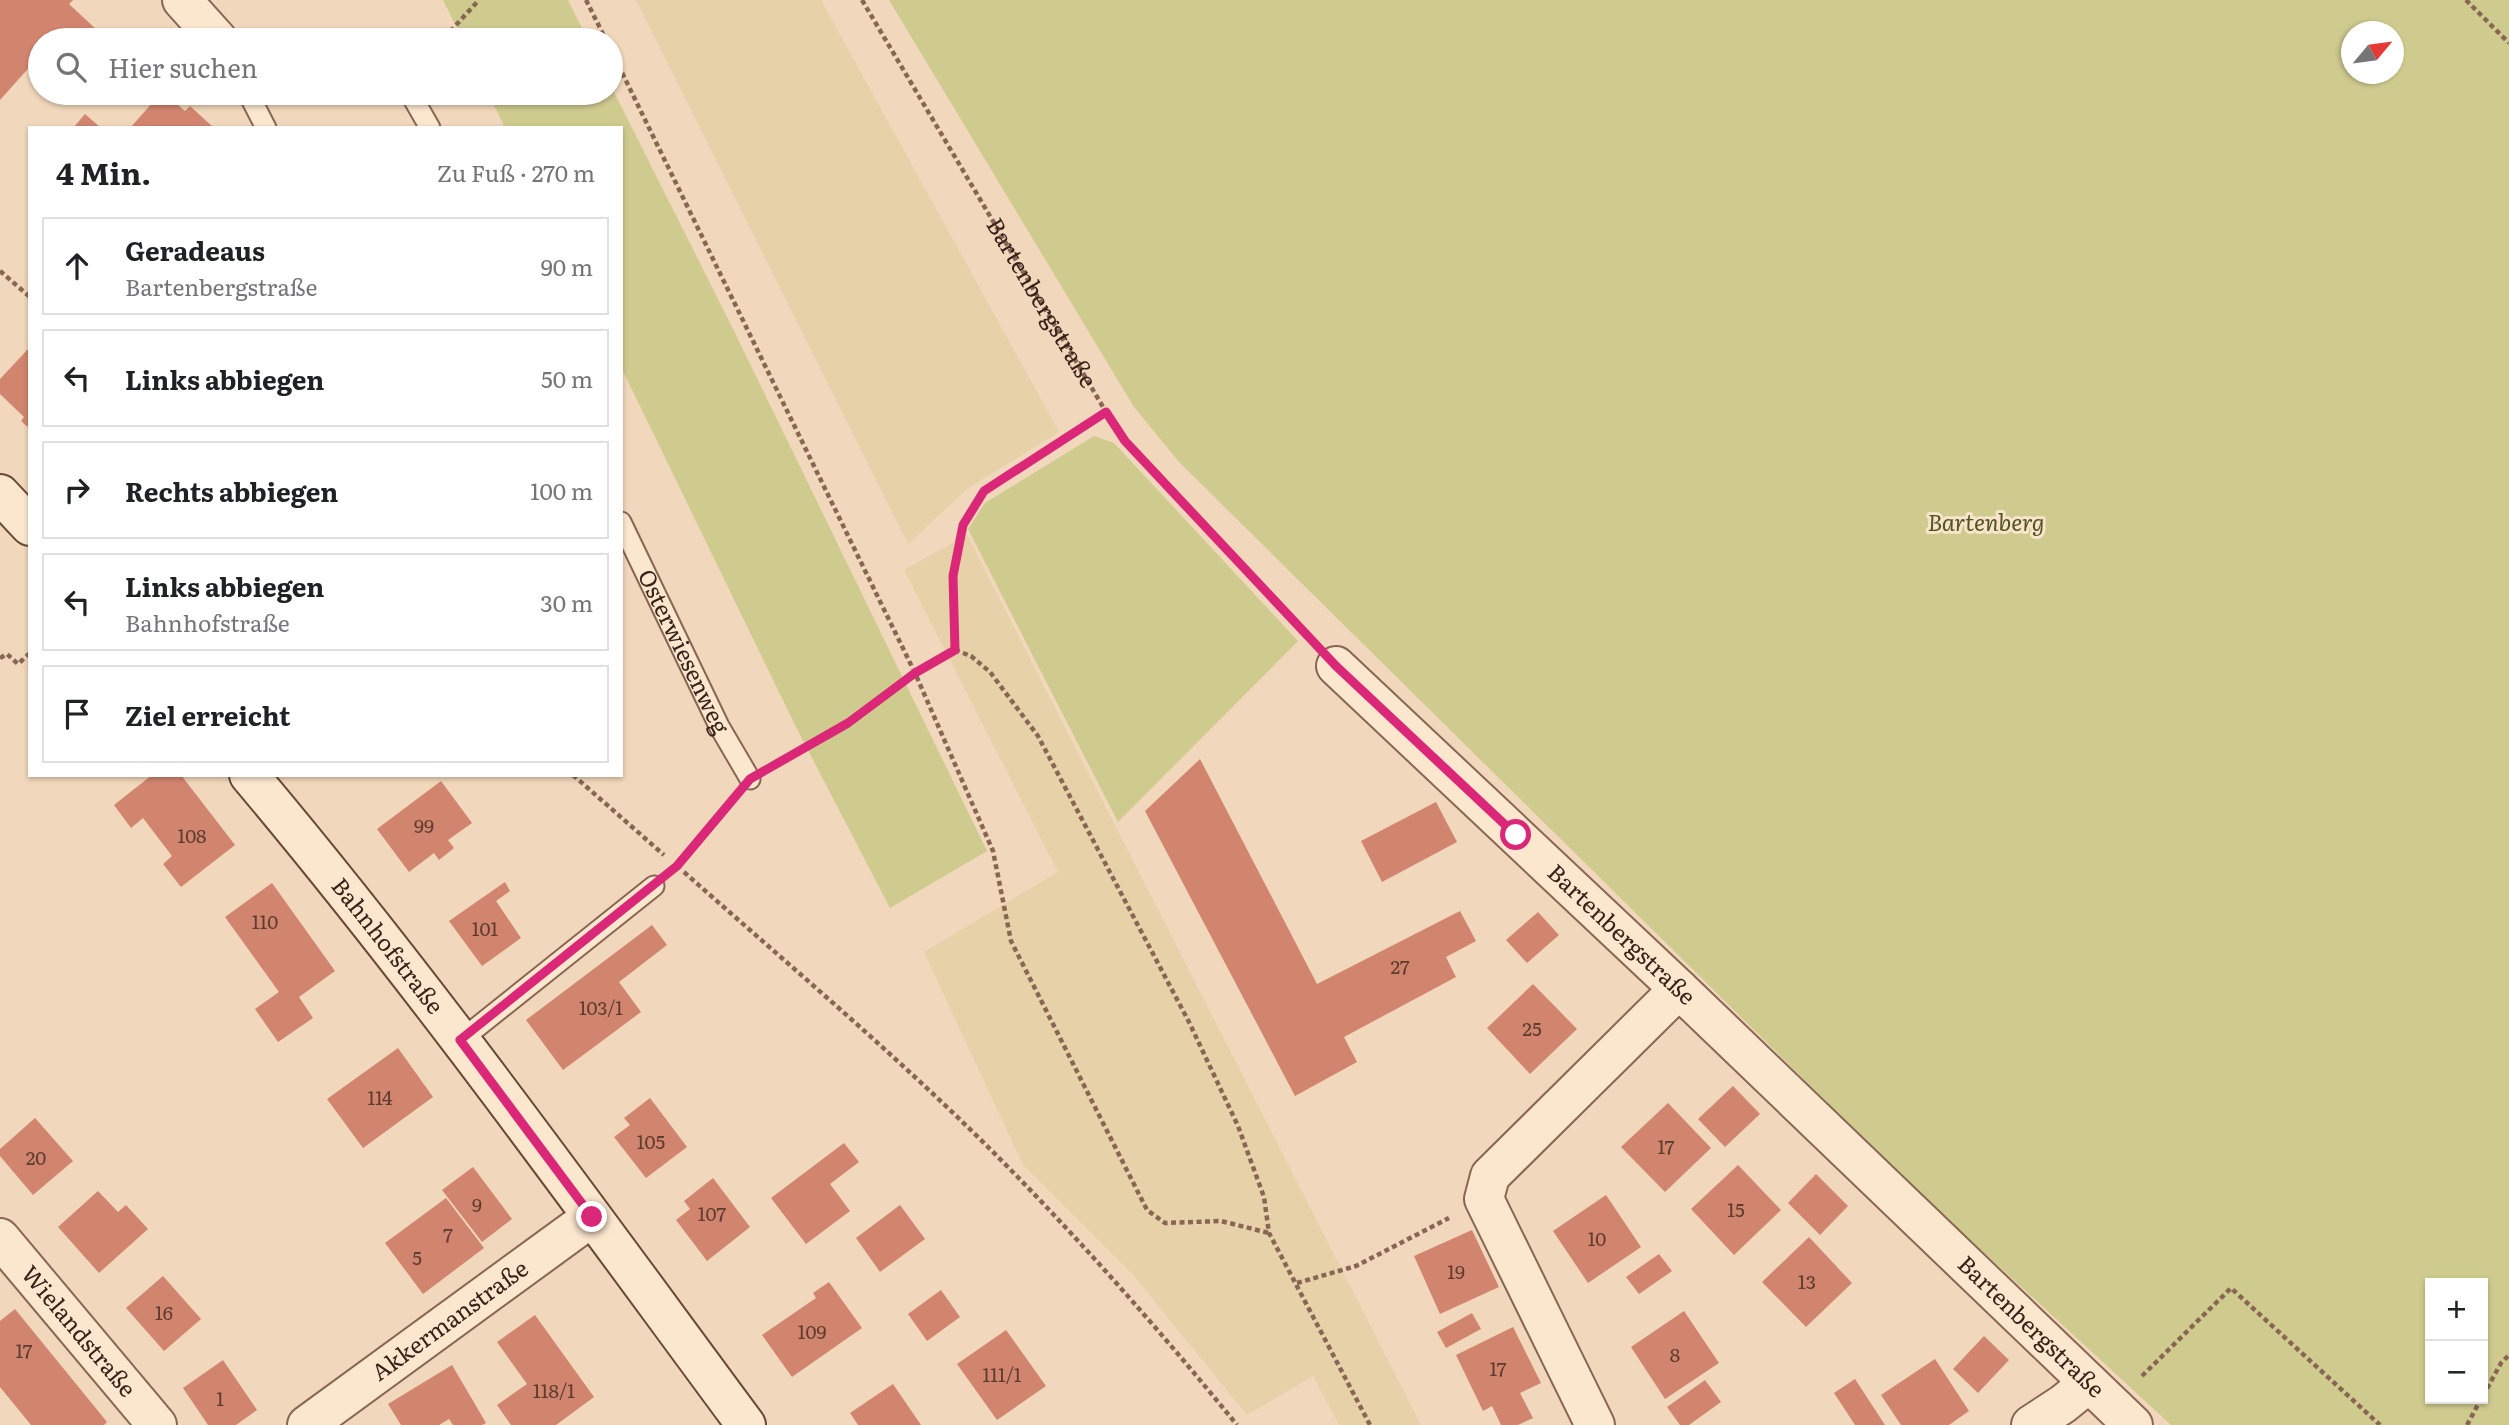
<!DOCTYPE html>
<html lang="de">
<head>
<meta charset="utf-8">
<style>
	body { margin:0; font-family:Literata,serif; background:#f2f2f2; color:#202124 }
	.controls { position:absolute; right:21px; bottom:21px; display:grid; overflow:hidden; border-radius:0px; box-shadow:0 2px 5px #0004 }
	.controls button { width:63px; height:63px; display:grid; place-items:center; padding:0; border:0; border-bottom:2px solid #e0e0e0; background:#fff; color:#202124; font:35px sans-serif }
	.compass { position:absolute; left:2341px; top:21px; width:63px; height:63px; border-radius:50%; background:#fff; box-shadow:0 2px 5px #0004; rotate:61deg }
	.stop { position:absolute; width:21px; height:21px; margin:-16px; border:5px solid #db2777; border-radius:50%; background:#fff }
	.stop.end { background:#db2777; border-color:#fff; box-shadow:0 2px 7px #0008 }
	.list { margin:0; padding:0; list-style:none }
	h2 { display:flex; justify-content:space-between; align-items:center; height:91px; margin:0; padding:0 28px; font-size:30px }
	h2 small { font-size:23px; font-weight:400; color:#757577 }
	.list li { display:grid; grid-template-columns:46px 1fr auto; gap:21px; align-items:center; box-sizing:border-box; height:98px; margin:0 14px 14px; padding:0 14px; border:2px solid #e0e0e0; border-radius:0px }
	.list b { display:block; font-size:26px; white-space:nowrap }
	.list p { margin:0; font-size:23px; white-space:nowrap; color:#757577 }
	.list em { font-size:23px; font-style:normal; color:#757577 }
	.icon { flex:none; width:38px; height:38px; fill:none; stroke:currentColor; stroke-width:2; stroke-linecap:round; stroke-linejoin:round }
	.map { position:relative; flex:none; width:2509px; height:1425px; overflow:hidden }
	.search { position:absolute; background:#fff; box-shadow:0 2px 5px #0004; left:28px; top:28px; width:595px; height:77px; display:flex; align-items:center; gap:18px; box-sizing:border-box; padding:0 24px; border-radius:38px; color:#757577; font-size:26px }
	.panel { position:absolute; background:#fff; box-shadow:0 2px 5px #0004; left:28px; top:126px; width:595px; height:651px; border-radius:0px }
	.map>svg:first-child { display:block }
</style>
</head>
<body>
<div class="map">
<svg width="2509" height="1425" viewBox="0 0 2509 1425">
	<rect width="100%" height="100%" fill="#f1d7bb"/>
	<g fill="#e7d1a8">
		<path d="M636 0H821L1059 432 967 489 908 544Z"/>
		<path d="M967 535 1421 1425H1339L1313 1376 1247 1415 1134 1276 1023 1165 924 952 1058 872 904 570Z"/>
	</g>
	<g fill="#cfcb8f" fill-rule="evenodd">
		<path d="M443 0H568L588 40H463Z"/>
		<path d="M889 0H2509V1425H2171L1915 1189 1179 462 1134 407ZM2352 32H2394V74H2352ZM2430 1283H2483V1399H2430Z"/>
		<path d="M611 86 734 331 987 851 890 908 797 729 621 367V128H505L488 93H611Z"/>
		<path d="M1094 436 1114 443 1298 641 1118 822 968 529 985 503Z"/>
	</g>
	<g fill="#d2856e">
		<path d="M0 0H73L69 4 98 31 90 40H40V68L34 62 0 100Z"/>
		<path d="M161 93H164L185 111 190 106 214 128H130Z"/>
		<path d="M85 114 101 128H73Z"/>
		<path d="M30 347V429L21 421 24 417 0 394V379Z"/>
		<path d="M1200 759 1317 984 1460 911 1476 941 1446 957 1456 977 1344 1037 1357 1062 1295 1096 1145 811Z"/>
		<path d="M152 775H181L235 845 181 887 163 864 172 856 143 818 131 828 114 805Z"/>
		<path d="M441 781 472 823 448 840 454 848 439 860 434 853 409 872 377 829Z"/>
		<path d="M1436 802 1457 842 1382 882 1361 841Z"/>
		<path d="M505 882 510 891 496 901 521 938 482 966 449 921Z"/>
		<path d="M272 883 335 971 299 997 313 1018 278 1042 255 1009 279 992 225 917Z"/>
		<path d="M1538 912 1559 935 1527 963 1506 940Z"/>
		<path d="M652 925 667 945 619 982 641 1012 563 1070 526 1020Z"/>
		<path d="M1533 984 1577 1029 1530 1074 1487 1028Z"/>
		<path d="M398 1048 433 1097 363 1148 327 1099Z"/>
		<path d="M1733 1086 1760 1114 1725 1147 1698 1119Z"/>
		<path d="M650 1098 687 1147 646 1178 614 1137 630 1125 624 1118Z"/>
		<path d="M1668 1103 1711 1148 1665 1192 1621 1147Z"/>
		<path d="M35 1118 73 1161 33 1195 0 1156V1149Z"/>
		<path d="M844 1143 859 1162 830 1184 850 1211 806 1244 771 1198Z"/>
		<path d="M1738 1165 1781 1210 1734 1255 1691 1209Z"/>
		<path d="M473 1167 512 1219 482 1242 442 1190Z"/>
		<path d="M1816 1174 1848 1206 1820 1235 1788 1203Z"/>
		<path d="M713 1178 750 1227 707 1261 676 1220 690 1209 684 1201Z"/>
		<path d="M98 1191 118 1212 126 1205 148 1229 99 1273 58 1227Z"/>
		<path d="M1606 1195 1641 1247 1588 1283 1553 1231Z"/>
		<path d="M446 1198 484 1248 423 1294 385 1243Z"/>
		<path d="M900 1205 925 1239 880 1272 856 1238Z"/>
		<path d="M1472 1230 1499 1287 1440 1314 1414 1256Z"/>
		<path d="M1809 1237 1852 1283 1806 1327 1762 1282Z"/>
		<path d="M1659 1254 1672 1271 1639 1294 1626 1277Z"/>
		<path d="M163 1276 201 1319 164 1351 126 1308Z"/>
		<path d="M829 1282 862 1328 792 1377 762 1335 816 1298 813 1293Z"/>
		<path d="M941 1290 960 1317 927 1341 908 1314Z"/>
		<path d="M15 1309 107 1422 104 1425H31L0 1387V1321Z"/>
		<path d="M1684 1311 1719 1363 1665 1399 1631 1347Z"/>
		<path d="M1472 1313 1481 1329 1446 1348 1437 1332Z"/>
		<path d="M535 1315 594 1397 556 1425H511L497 1405 527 1384 497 1342Z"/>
		<path d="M1513 1327 1541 1383 1520 1393 1533 1418 1518 1425H1501L1492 1406 1483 1411 1456 1355Z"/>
		<path d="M1006 1330 1046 1386 997 1420 957 1364Z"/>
		<path d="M1984 1336 2009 1360 1978 1393 1953 1369Z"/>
		<path d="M1935 1359 1969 1411 1949 1425H1901L1881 1395Z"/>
		<path d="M223 1360 257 1410 236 1425H208L183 1388Z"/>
		<path d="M452 1365 486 1423 482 1425H453L449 1419 439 1425H401L388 1404Z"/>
		<path d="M1855 1379 1885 1425H1855L1834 1393Z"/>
		<path d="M1705 1380 1721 1402 1689 1425H1680L1667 1407Z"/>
		<path d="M893 1384 921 1425H858L850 1413Z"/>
	</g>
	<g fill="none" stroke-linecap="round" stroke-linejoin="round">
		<defs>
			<g id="lane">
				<path d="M248 93 266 128"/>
				<path d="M410 93 430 128"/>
				<path id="s2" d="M621 522 719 726 750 779"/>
				<path d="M461 1040 654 886"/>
			</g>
			<g id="street">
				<path d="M182 0 218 40"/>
				<path id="s3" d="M1336 666 1679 989 2133 1425"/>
				<path id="s4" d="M0 1238 157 1425"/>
				<path id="s5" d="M307 1425 592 1217"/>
				<path d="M1595 1425 1484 1199 1490 1176 1679 989"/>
				<path d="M2031 1425 2063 1404 2089 1383"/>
			</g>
			<g id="secondary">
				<path d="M0 494 30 526"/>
				<path id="s6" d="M249 775C425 984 584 1206 746 1425"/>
			</g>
		</defs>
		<use href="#lane" stroke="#896654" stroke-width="23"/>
		<use href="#street" stroke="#896654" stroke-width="42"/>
		<use href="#secondary" stroke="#6a4837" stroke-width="42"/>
		<g stroke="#896654" stroke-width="4.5" stroke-dasharray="5 3.5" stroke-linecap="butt">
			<path d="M586 0 606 40"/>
			<path id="s1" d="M862 0 1106 412 1125 441 1309 637"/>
			<path d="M2466 0 2509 43"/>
			<path d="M436 40 447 35 479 0"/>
			<path d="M611 50 915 673 993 851 1011 941 1147 1210 1165 1223 1221 1221 1269 1233"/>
			<path d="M0 271 30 297"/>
			<path d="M955 650 971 656 990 672 1038 736 1189 1022 1238 1126 1264 1197 1269 1233 1370 1425"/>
			<path d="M0 658 7 654 18 664 30 653"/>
			<path d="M776 764 848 723 915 673 955 650 952 576 963 525 984 491 1106 412"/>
			<path d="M573 775 664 855"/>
			<path d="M677 866 729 803"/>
			<path d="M684 872C791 967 901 1059 1001 1160 1084 1244 1162 1333 1237 1425"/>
			<path d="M1297 1283 1356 1266 1449 1218"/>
			<path d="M2142 1376 2231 1288 2380 1425"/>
			<path d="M2483 1396 2501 1363 2509 1355"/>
			<path d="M2467 1425 2481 1399"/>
		</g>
		<use href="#lane" stroke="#fbe6ce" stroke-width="19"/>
		<use href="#street" stroke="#fbe6ce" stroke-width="38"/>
		<use href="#secondary" stroke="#fbe6ce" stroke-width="38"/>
	</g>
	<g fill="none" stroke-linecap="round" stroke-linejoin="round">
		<path stroke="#db2777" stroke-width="9" d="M592 1217 460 1040 677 866 750 779 848 723 915 673 955 650 953 576 963 525 984 491 1106 412 1125 441 1336 666 1516 835"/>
	</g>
	<g text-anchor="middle" stroke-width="6" stroke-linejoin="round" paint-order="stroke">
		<g font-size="19" fill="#5e3c2f">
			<text x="424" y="833">99</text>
			<text x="192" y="843">108</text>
			<text x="265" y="929">110</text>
			<text x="485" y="936">101</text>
			<text x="1400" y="974">27</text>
			<text x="601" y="1015">103/1</text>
			<text x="1532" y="1036">25</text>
			<text x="380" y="1105">114</text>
			<text x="651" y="1149">105</text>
			<text x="1666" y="1154">17</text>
			<text x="36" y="1165">20</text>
			<text x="477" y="1212">9</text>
			<text x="1736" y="1217">15</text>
			<text x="712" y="1221">107</text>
			<text x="448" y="1242">7</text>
			<text x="1597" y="1246">10</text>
			<text x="417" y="1265">5</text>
			<text x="1456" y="1279">19</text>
			<text x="1807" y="1289">13</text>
			<text x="164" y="1320">16</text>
			<text x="812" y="1339">109</text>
			<text x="24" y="1358">17</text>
			<text x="1675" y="1362">8</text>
			<text x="1498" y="1376">17</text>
			<text x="1002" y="1382">111/1</text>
			<text x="554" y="1398">118/1</text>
			<text x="220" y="1406">1</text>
		</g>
		<g font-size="23" fill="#37231a" stroke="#f8e3cb">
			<text dy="8" stroke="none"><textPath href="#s1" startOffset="352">Bartenbergstraße</textPath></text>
			<text dy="8" stroke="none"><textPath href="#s2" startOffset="144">Osterwiesenweg</textPath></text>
			<text dy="8" stroke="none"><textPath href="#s3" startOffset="392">Bartenbergstraße</textPath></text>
			<text dy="8" stroke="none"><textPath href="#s6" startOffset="220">Bahnhofstraße</textPath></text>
			<text dy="8" stroke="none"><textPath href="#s5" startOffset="177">Akkermanstraße</textPath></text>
			<text dy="8" stroke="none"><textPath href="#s3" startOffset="959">Bartenbergstraße</textPath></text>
			<text dy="8" stroke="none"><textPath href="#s4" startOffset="122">Wielandstraße</textPath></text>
		</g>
		<g font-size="23" font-style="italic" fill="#51551f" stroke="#f8e3cb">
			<text x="1986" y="531">Bartenberg</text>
		</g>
	</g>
</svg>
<div class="controls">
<button>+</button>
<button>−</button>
</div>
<svg class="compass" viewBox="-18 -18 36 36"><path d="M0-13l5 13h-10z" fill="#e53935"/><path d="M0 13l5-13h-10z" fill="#757577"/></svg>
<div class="stop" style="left:1516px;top:835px"></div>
<div class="stop end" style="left:592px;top:1217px"></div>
<div class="search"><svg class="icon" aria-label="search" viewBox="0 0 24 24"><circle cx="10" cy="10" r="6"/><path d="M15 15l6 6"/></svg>Hier suchen</div>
<section class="panel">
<h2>4 Min.<small>Zu Fuß · 270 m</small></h2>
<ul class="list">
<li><svg class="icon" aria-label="ahead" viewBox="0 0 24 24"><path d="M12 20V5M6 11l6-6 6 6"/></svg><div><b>Geradeaus</b><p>Bartenbergstraße</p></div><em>90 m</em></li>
<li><svg class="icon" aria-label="left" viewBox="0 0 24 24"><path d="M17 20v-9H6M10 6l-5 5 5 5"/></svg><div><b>Links abbiegen</b></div><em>50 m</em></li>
<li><svg class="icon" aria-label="right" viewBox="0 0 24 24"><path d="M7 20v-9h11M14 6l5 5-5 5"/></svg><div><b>Rechts abbiegen</b></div><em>100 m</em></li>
<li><svg class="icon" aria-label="left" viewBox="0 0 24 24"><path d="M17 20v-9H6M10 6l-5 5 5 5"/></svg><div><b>Links abbiegen</b><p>Bahnhofstraße</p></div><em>30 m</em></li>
<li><svg class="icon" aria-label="arrive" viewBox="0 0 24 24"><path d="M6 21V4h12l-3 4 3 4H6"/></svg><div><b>Ziel erreicht</b></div></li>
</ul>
</section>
</div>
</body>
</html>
